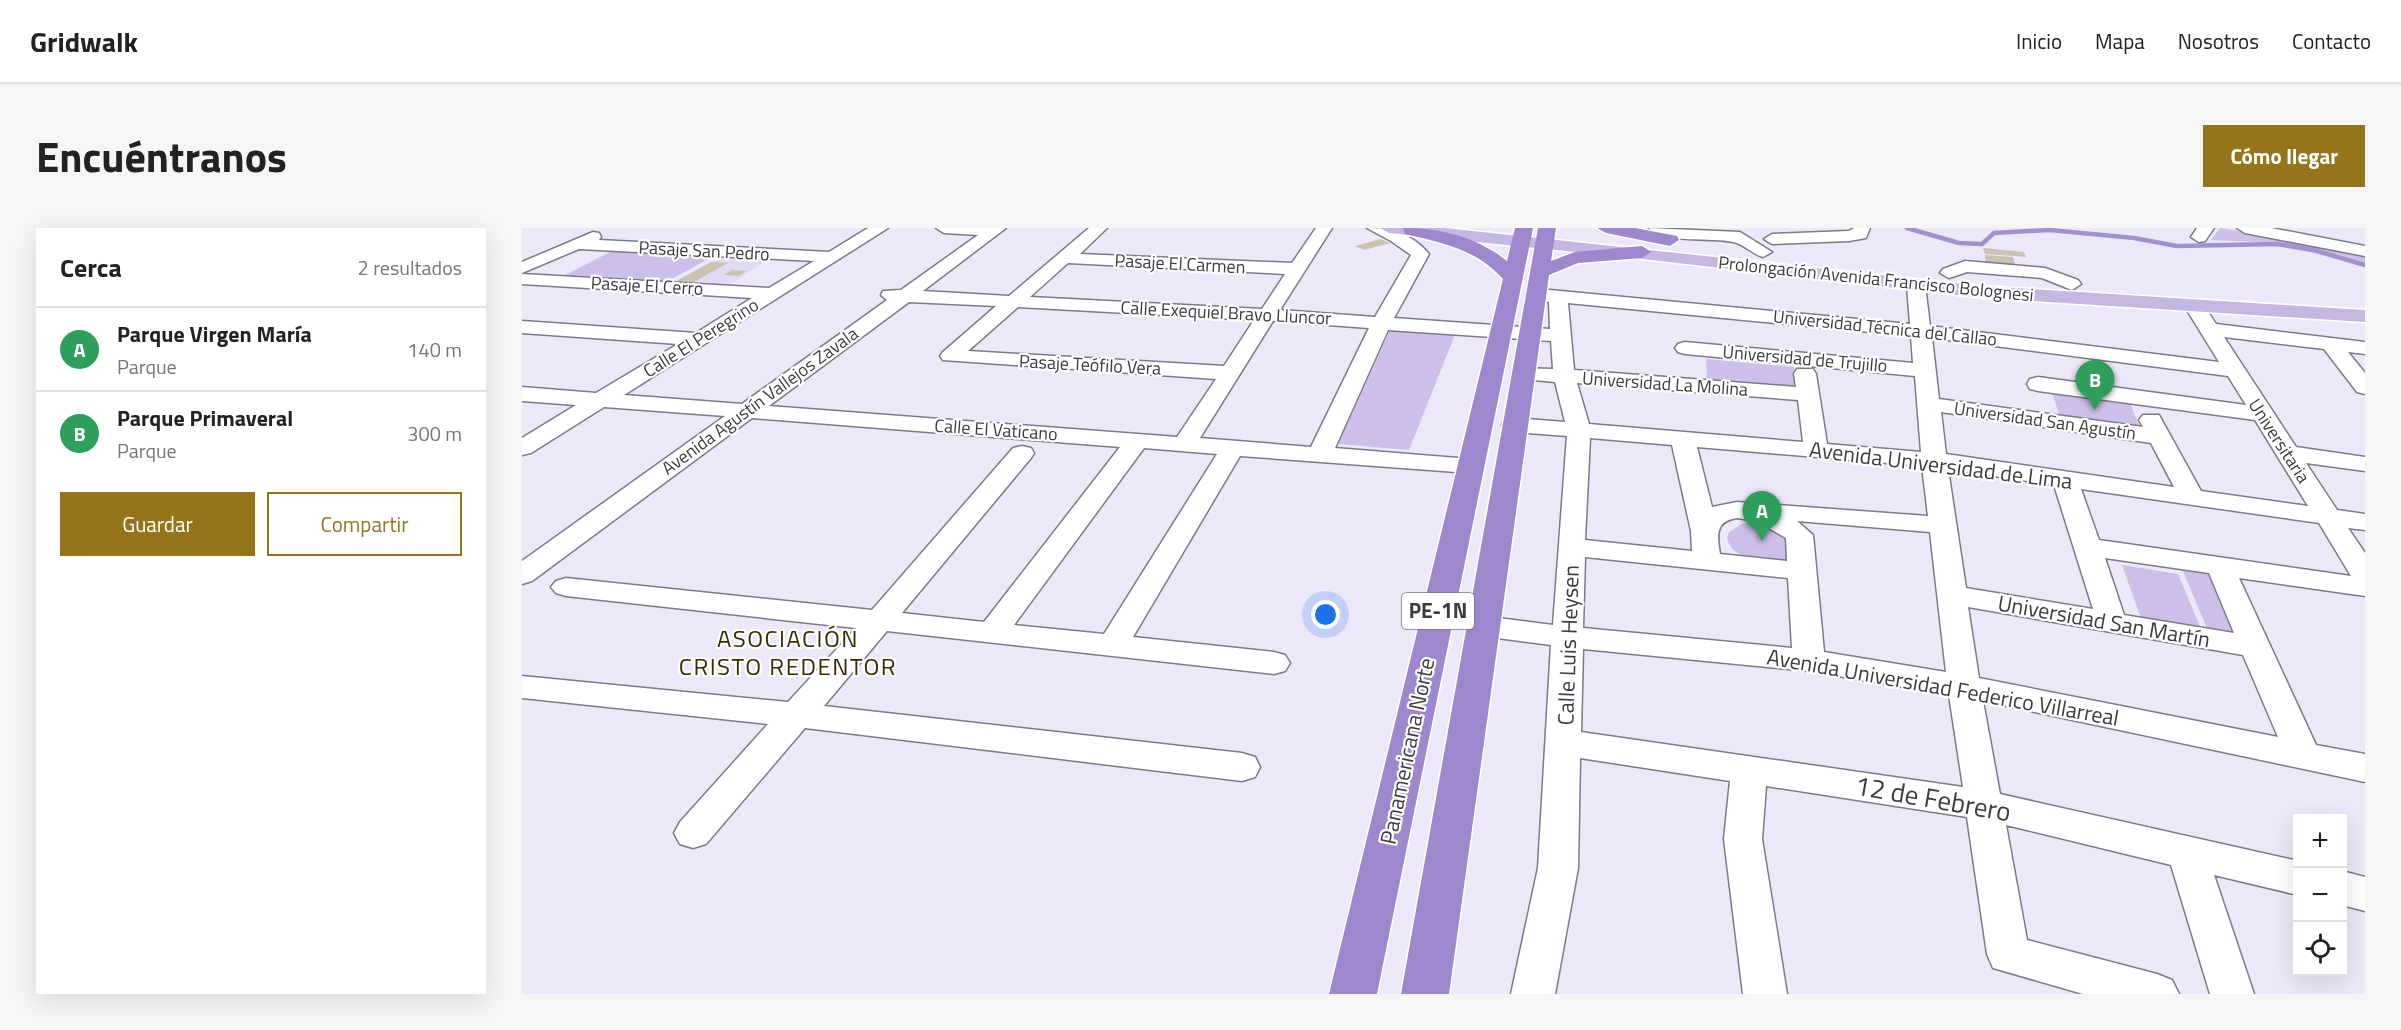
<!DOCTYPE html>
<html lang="es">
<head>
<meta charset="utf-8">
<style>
	body { margin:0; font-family:"Titillium Web",sans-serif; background:#f6f6f6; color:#222 }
	.controls { position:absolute; right:18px; bottom:18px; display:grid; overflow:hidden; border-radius:0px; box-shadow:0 6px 24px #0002 }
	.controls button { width:54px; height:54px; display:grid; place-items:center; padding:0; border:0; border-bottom:2px solid #e0e0e0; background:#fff; color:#222; font:30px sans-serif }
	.you { position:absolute; left:804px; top:387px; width:21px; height:21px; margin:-15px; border:4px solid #fff; border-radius:50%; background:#1a73e8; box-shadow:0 0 0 9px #1a73e833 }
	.badge { display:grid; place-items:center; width:39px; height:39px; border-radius:50%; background:#95741c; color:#fff; font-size:20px; font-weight:700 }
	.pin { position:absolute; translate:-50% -50px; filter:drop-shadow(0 2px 3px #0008) }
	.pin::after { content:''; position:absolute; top:32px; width:21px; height:18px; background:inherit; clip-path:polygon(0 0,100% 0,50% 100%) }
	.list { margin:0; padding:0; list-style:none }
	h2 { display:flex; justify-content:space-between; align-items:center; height:78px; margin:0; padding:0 24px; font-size:26px }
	h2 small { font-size:20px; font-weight:400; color:#767676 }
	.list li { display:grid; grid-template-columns:39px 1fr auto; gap:18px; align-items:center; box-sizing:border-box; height:84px; padding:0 24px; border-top:2px solid #e0e0e0 }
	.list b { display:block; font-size:22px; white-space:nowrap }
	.list p { margin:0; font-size:20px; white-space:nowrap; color:#767676 }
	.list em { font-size:20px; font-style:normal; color:#767676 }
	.actions { display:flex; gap:12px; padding:18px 24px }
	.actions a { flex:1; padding:14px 0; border:2px solid #95741c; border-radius:0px; text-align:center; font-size:21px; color:#95741c }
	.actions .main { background:#95741c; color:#fff }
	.icon { flex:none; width:33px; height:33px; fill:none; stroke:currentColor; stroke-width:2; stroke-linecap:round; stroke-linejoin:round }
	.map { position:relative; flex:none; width:1843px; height:766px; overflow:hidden; border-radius:0px }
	header { display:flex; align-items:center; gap:36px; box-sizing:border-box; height:84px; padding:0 30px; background:#fff; border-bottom:2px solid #e0e0e0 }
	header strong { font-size:28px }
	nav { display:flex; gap:33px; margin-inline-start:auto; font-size:21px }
	.intro { display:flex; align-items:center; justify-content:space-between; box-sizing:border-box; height:144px; padding:0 36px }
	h1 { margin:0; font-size:42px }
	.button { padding:15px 27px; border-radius:0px; background:#95741c; color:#fff; font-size:21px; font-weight:700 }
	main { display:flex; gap:36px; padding:0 36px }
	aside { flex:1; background:#fff; border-radius:0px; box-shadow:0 6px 24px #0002 }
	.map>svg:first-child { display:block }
</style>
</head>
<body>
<header>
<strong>Gridwalk</strong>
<nav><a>Inicio</a><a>Mapa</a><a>Nosotros</a><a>Contacto</a></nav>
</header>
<div class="intro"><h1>Encuéntranos</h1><a class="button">Cómo llegar</a></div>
<main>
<aside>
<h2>Cerca<small>2 resultados</small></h2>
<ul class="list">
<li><span class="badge" style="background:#2e9e5b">A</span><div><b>Parque Virgen María</b><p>Parque</p></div><em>140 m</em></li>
<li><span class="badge" style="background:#2e9e5b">B</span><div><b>Parque Primaveral</b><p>Parque</p></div><em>300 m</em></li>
</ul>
<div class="actions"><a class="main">Guardar</a><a>Compartir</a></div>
</aside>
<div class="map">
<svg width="1843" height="766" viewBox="0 0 1843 766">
	<rect width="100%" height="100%" fill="#ede7fa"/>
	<path fill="#e2daf4" d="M201 29 246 31 202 61 148 56Z"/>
	<g fill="#cdbfe9">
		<path d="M1698 0 1843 26V35L1758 15 1689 12Z"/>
		<path d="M98 19 197 25 137 58 33 52Z"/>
		<path d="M869 100 934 104 887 222 816 216Z"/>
		<path d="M1184 131 1272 139 1277 161 1185 155Z"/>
		<path d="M1529 162 1607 172 1619 203 1539 192Z"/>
		<path d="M1230 295H1242L1277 317 1264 334C1244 331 1211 335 1205 310L1207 304 1220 296Z"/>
		<path d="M1600 337 1656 346 1680 403 1620 393Z"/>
		<path d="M1660 341 1696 347 1725 412 1687 405Z"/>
	</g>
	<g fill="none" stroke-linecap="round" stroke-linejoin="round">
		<path stroke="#a590ce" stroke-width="4.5" d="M1385 0 1437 15 1460 16 1472 5 1528 2 1612 10 1655 18 1755 16 1791 22 1843 37"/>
	</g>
	<g fill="#cbc3b1">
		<path d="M859 11 868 15 842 22 833 18Z"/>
		<path d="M1461 20 1502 24 1504 29 1463 26Z"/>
		<path d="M1463 27 1491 29 1494 41 1464 38Z"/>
		<path d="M189 34 206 35 168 56 151 55Z"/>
		<path d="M210 42 225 43 216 48 201 47Z"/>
	</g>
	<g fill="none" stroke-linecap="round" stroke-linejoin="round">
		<defs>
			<g id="minor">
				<path d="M346 0H366L102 167 220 176 365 72 359 67 361 63 379 62 456 7 422 5 414 0H484L401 63 487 68 567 0H585L558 26 770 35 794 0H810L758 82 853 89 889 27 869 13 845 0C868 0 891 6 907 26L872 90 1028 101 1027 74 1010 71 1008 67 1017 61 1388 96 1385 57 1394 51 1403 57 1408 98 1697 134 1663 79 1673 73 1680 75 1694 96 1843 114V126L1826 124 1843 145V166L1835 164 1802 121 1702 109 1774 219 1843 229V243L1784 235 1815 282 1843 286V302L1826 300 1843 325V368L1717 350 1794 517 1843 526V554L1461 473 1478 566 1776 633V667L1692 647 1732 766H1688L1649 637 1484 597 1505 712 1635 746 1650 752 1657 766H1561L1471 740 1465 726 1445 589 1244 558 1240 611 1265 766H1221L1202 611 1208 553 1058 530 1056 640 1033 766H989L1016 640 1029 417 960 408 949 405 945 398 949 391 960 388 1031 397 1045 208 992 204 984 202 980 197 984 192 992 190 1043 194 1033 154 993 150 990 145 993 140 1031 141 1029 113 866 102 813 220 948 231 957 233 960 238 957 243 948 245 718 228 611 409 752 424 763 427 768 435 763 443 752 446 365 403 302 478 720 525 733 529 738 539 733 549 720 553 283 500 184 616 171 620 158 616 152 605 158 594 246 496 0 470V448L266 474 334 400 44 368 34 365 29 359 34 353 44 350 350 382 491 220 500 218 509 220 512 225 509 230 380 385 462 394 598 219 230 190 10 353 0 356V333L203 188 82 179 9 225 0 227V210L54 177 0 173V159L74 165 156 116 0 105V93L174 105 230 70 0 56V46L247 60 292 33 57 21 0 45V34L71 4 77 5 79 9 77 12 307 24ZM546 35 763 46 740 81 508 69ZM387 74 474 78 421 124 418 128 421 132 694 151 655 209 247 178ZM1046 75 1389 108 1391 135 1163 114 1156 116 1153 120 1156 124 1163 126 1393 148 1399 224 1305 216 1294 146 1291 141H1275L1272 146 1274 159 1052 142ZM496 79 732 92 702 138 446 123ZM751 93 847 100 789 219 678 210ZM1410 110 1706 148 1724 177 1516 149 1508 151 1505 156 1508 161 1516 163 1733 192 1786 278 1679 263 1637 187H1621L1617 192 1621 199 1417 171ZM1055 155 1276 172 1281 214 1067 196ZM1419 184 1629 215 1652 259 1424 226ZM1068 210 1150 217 1169 303 1170 323 1063 312ZM1175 219 1400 238 1406 288 1215 274 1190 279ZM622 220 695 226 582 406 492 397ZM1426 241 1532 257 1571 381 1444 360ZM1559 261 1797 295 1829 348 1577 312ZM1215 290 1234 293 1264 310 1265 333 1198 326C1195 308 1193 293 1215 290ZM1275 293 1408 304 1424 444 1302 424 1291 307ZM1063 329 1266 350 1270 420 1061 400ZM1583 330 1687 345 1712 405 1602 387ZM1446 379 1721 427 1756 509 1457 450ZM1061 421 1287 443 1427 467 1441 559 1059 504Z"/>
				<path d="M1127 0 1218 4 1250 24 1241 29C1230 26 1222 16 1211 14 1191 9 1140 16 1127 0Z"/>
				<path d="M1332 0H1348L1344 10 1327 13 1250 16 1242 11 1250 6 1327 3Z"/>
				<path d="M1675 0H1692L1683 13 1677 14 1669 9Z"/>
				<path d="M1715 0H1749L1843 18V28L1723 5Z"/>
				<path d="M1443 33 1523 40 1556 52 1559 56 1550 62 1520 50 1445 44 1427 50 1418 45 1421 41Z"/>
				<path d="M1820 643 1843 649V683L1820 677Z"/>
			</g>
			<path id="major" d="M858 0H923L1461 58 1843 82V94L1461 70 1103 29 867 5Z"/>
			<g id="highway">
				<path d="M881 0C919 0 955 9 985 33L993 0H1011L855 766H807L981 51C954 21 920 15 883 6Z"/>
				<path d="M1016 0H1034L1029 33 1053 24 1120 18 1129 24 1120 30 1056 35 1027 47 927 766H879Z"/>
				<path d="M1075 0H1113L1155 8 1157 12 1148 18 1084 5Z"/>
			</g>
		</defs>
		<use href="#minor" stroke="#7e798a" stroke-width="3"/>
		<use href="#major" stroke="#fff" stroke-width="3"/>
		<use href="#highway" stroke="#fff" stroke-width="3"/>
		<use href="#minor" fill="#fff" fill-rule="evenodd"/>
		<use href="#major" fill="#c5b7e1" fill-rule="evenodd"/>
		<use href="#highway" fill="#9f87cd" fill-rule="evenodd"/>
	</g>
	<g text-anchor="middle" stroke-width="4.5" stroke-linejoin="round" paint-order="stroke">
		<g font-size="18" fill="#3d3b42" stroke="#fff">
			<text transform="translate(182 23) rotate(3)" y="6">Pasaje San Pedro</text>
			<text transform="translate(658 36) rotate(3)" y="6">Pasaje El Carmen</text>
			<text transform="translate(1354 51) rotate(6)" y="6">Prolongación Avenida Francisco Bolognesi</text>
			<text transform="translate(125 58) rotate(3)" y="6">Pasaje El Cerro</text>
			<text transform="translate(704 85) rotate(3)" y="6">Calle Exequiel Bravo Lluncor</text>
			<text transform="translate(1363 100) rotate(6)" y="6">Universidad Técnica del Callao</text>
			<text transform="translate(179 110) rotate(-32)" y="6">Calle El Peregrino</text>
			<text transform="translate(1283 131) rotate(5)" y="6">Universidad de Trujillo</text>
			<text transform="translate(568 137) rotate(3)" y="6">Pasaje Teófilo Vera</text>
			<text transform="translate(1143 156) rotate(4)" y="6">Universidad La Molina</text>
			<text transform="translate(238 173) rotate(-36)" y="6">Avenida Agustín Vallejos Zavala</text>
			<text transform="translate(1523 193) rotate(8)" y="6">Universidad San Agustín</text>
			<text transform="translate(474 202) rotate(4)" y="6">Calle El Vaticano</text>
			<text transform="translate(1757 213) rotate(57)" y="6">Universitaria</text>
		</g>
		<rect fill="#fff" stroke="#77767b" stroke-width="1.5" x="880" y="365" width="72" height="36" rx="4.5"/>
		<g font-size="21" font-weight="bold" fill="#3d3b42">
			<text x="916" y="390">PE-1N</text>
		</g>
		<g font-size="22" fill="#3d3b42" stroke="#fff">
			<text transform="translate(1419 237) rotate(7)" y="8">Avenida Universidad de Lima</text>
			<text transform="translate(1582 393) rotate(10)" y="8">Universidad San Martín</text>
			<text transform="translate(1046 417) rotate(-88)" y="8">Calle Luis Heysen</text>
			<text transform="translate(1421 459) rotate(10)" y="8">Avenida Universidad Federico Villarreal</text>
			<text transform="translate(885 523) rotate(-78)" y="8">Panamericana Norte</text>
		</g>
		<g font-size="24" letter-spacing="1.5" fill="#392a00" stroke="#fff">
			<text x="266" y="419">ASOCIACIÓN<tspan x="266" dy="28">CRISTO REDENTOR</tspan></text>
		</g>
		<g font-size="27" fill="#3d3b42" stroke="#fff">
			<text transform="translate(1411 571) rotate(10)" y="9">12 de Febrero</text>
		</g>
	</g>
</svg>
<div class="controls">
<button>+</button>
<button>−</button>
<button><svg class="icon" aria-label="locate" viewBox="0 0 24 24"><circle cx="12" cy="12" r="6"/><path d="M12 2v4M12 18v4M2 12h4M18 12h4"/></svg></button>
</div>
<div class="you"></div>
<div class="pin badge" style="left:1240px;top:313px;background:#2e9e5b">A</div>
<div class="pin badge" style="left:1573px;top:182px;background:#2e9e5b">B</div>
</div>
</main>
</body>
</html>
